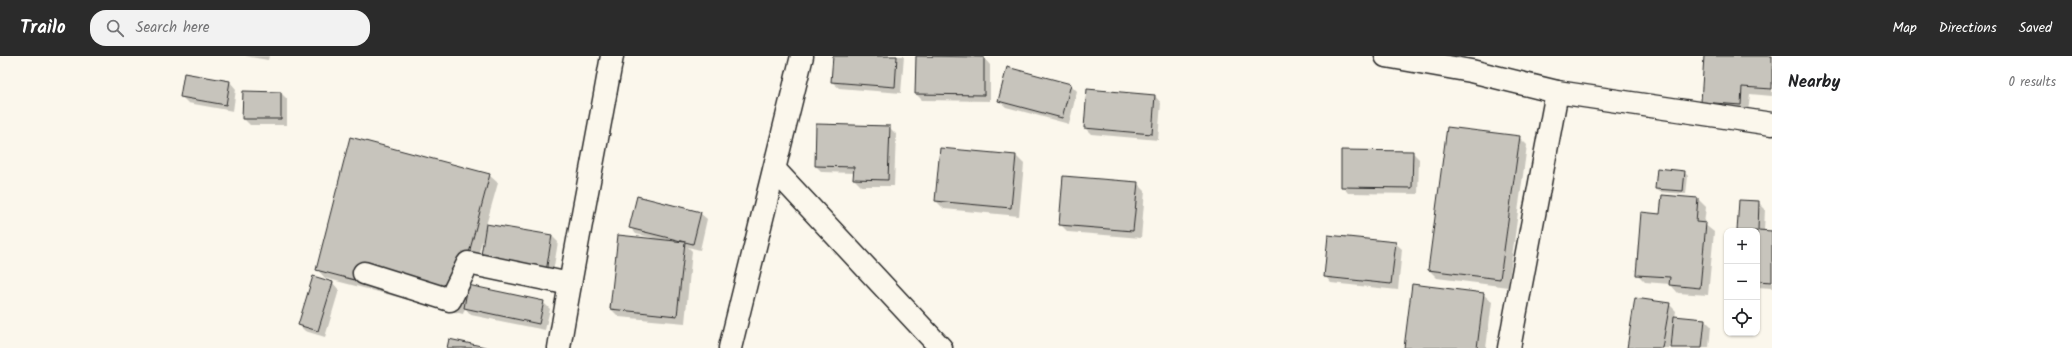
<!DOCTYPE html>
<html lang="en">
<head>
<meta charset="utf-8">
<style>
	body { margin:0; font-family:Kalam,sans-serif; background:#f2f2f2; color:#202124 }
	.controls { position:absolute; right:12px; bottom:12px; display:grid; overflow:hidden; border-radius:8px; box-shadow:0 1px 3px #0004 }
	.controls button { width:36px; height:36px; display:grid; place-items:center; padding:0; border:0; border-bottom:1px solid #e0e0e0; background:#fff; color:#202124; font:20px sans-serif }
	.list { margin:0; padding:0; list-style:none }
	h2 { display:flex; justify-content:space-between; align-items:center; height:52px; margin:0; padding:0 16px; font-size:17px }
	h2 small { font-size:13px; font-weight:400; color:#757577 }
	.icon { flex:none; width:22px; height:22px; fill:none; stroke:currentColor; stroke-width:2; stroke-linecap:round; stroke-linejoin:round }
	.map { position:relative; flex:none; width:1772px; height:292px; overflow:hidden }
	header { display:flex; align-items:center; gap:24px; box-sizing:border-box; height:56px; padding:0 20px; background:#2b2b2b; color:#fff }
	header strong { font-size:19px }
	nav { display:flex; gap:22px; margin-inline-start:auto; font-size:14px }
	.search { width:280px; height:36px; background:#f2f2f2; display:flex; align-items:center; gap:10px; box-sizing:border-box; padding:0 14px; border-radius:16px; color:#757577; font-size:15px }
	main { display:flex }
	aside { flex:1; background:#fff }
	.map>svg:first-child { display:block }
</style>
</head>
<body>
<header>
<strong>Trailo</strong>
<div class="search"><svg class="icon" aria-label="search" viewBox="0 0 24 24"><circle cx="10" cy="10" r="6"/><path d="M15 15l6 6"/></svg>Search here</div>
<nav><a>Map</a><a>Directions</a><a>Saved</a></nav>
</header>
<main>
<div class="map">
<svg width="1772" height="292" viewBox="0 0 1772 292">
	<rect width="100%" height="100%" fill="#fbf7ec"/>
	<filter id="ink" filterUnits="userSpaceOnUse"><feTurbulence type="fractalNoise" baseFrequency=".025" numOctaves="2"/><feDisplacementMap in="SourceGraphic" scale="8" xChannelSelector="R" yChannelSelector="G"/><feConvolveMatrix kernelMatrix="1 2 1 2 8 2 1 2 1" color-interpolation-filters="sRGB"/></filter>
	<g filter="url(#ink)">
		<g fill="#0003">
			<path d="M245 0H269L268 4Z"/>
			<path d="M834 0H904L901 37 839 32 832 26Z"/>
			<path d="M1705 0H1772V40L1750 38 1748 56 1710 53 1702 45Z"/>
			<path d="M984 2 990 9V45L922 44 916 38Z"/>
			<path d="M185 18 230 26 236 33 233 55 188 47 181 40Z"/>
			<path d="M1071 29 1077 35 1069 68 1006 51 999 45Z"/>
			<path d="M281 37 287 43V69H250L243 62Z"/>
			<path d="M1155 40 1161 47 1158 84 1091 78 1085 72Z"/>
			<path d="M889 71 896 78 894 130H861L854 123 855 117 822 116 816 110Z"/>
			<path d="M1519 81 1527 89 1508 231 1437 222 1429 214Z"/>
			<path d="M1412 96 1419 103 1418 138 1348 137 1342 130Z"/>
			<path d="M1016 100 1024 108 1019 160 944 153 936 145Z"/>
			<path d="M1684 116 1688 120 1686 138 1660 136 1656 133Z"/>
			<path d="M489 119 498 127 486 169 552 180 558 186 551 228 482 185 470 231 543 246 550 253 545 274 471 259 465 252 463 258 325 222 317 213Z"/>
			<path d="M1137 127 1145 135 1141 182 1068 176 1060 168Z"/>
			<path d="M1663 140 1698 143 1706 151 1704 168 1714 176 1708 239 1678 237 1670 228 1645 226 1637 218 1661 159Z"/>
			<path d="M1758 146 1765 153 1764 175 1772 176V232L1757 231V175H1738Z"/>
			<path d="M700 157 707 163 700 194 688 191 692 195 685 267 619 261 611 253 654 182 636 178 630 171Z"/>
			<path d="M1395 187 1402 193 1398 234 1331 227 1325 220Z"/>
			<path d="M314 221 333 227 339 234 325 281 305 275 299 269Z"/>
			<path d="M1483 238 1492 246 1486 292H1405Z"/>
			<path d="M1669 248 1676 255 1675 261 1705 264 1711 270 1709 292H1672L1673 282 1671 281 1670 292H1628Z"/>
		</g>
		<g fill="#c7c4bc" stroke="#2b2b2b">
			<path d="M833 0H897L895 31 831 26Z"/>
			<path d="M916 0 984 1V39L915 38Z"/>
			<path d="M1704 0H1772V33L1742 31 1741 49 1701 46Z"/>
			<path d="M1007 11 1071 28 1062 62 998 45Z"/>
			<path d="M184 17 230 25 226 49 180 41Z"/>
			<path d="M1087 33 1155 39 1152 78 1084 72Z"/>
			<path d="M243 35 281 36V63H242Z"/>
			<path d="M816 68 890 70 888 124 853 123 854 111 815 110Z"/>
			<path d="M1447 71 1520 80 1500 223 1428 214Z"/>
			<path d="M350 81 490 118 455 250 316 214Z"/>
			<path d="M940 92 1016 99 1011 152 935 145Z"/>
			<path d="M1341 94 1413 95 1412 132 1341 131Z"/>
			<path d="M1657 112 1685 115 1683 135 1655 133Z"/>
			<path d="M1063 120 1138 126 1133 175 1059 169Z"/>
			<path d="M1662 139 1698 142 1696 166 1706 167 1700 232 1669 229 1670 221 1636 219 1641 156 1660 158Z"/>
			<path d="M637 140 701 156 693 188 629 172Z"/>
			<path d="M1739 144 1759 145 1758 174 1772 175V226L1757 225V175H1737Z"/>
			<path d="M486 168 552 179 545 222 479 212Z"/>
			<path d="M618 179 685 186 677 260 610 253Z"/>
			<path d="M1328 179 1396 186 1391 228 1324 221Z"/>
			<path d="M313 220 333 226 318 275 298 269Z"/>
			<path d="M1412 228 1484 237 1477 292H1404Z"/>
			<path d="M468 229 544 245 539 268 464 252Z"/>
			<path d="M1635 242 1670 247 1662 292H1627Z"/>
			<path d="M1674 260 1705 263 1702 292H1671Z"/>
			<path d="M449 283 490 292H447Z"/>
		</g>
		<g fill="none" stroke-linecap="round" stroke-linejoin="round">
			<defs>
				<g id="minor">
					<path d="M1386 0 1471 15 1557 36"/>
					<path d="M775 114 941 292"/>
					<path d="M364 217 450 244 468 207 570 228"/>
					<path d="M559 292C575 194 595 97 612 0"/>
					<path d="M730 292 802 0"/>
					<path d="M1509 292 1557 36 1772 68"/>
				</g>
			</defs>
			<use href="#minor" stroke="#2b2b2b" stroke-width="25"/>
			<use href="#minor" stroke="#fbf7ec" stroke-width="22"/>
		</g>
	</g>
</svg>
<div class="controls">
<button>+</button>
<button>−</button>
<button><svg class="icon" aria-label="locate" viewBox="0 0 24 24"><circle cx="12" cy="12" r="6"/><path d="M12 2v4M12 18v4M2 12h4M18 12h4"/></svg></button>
</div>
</div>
<aside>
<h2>Nearby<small>0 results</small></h2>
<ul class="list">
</ul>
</aside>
</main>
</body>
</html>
